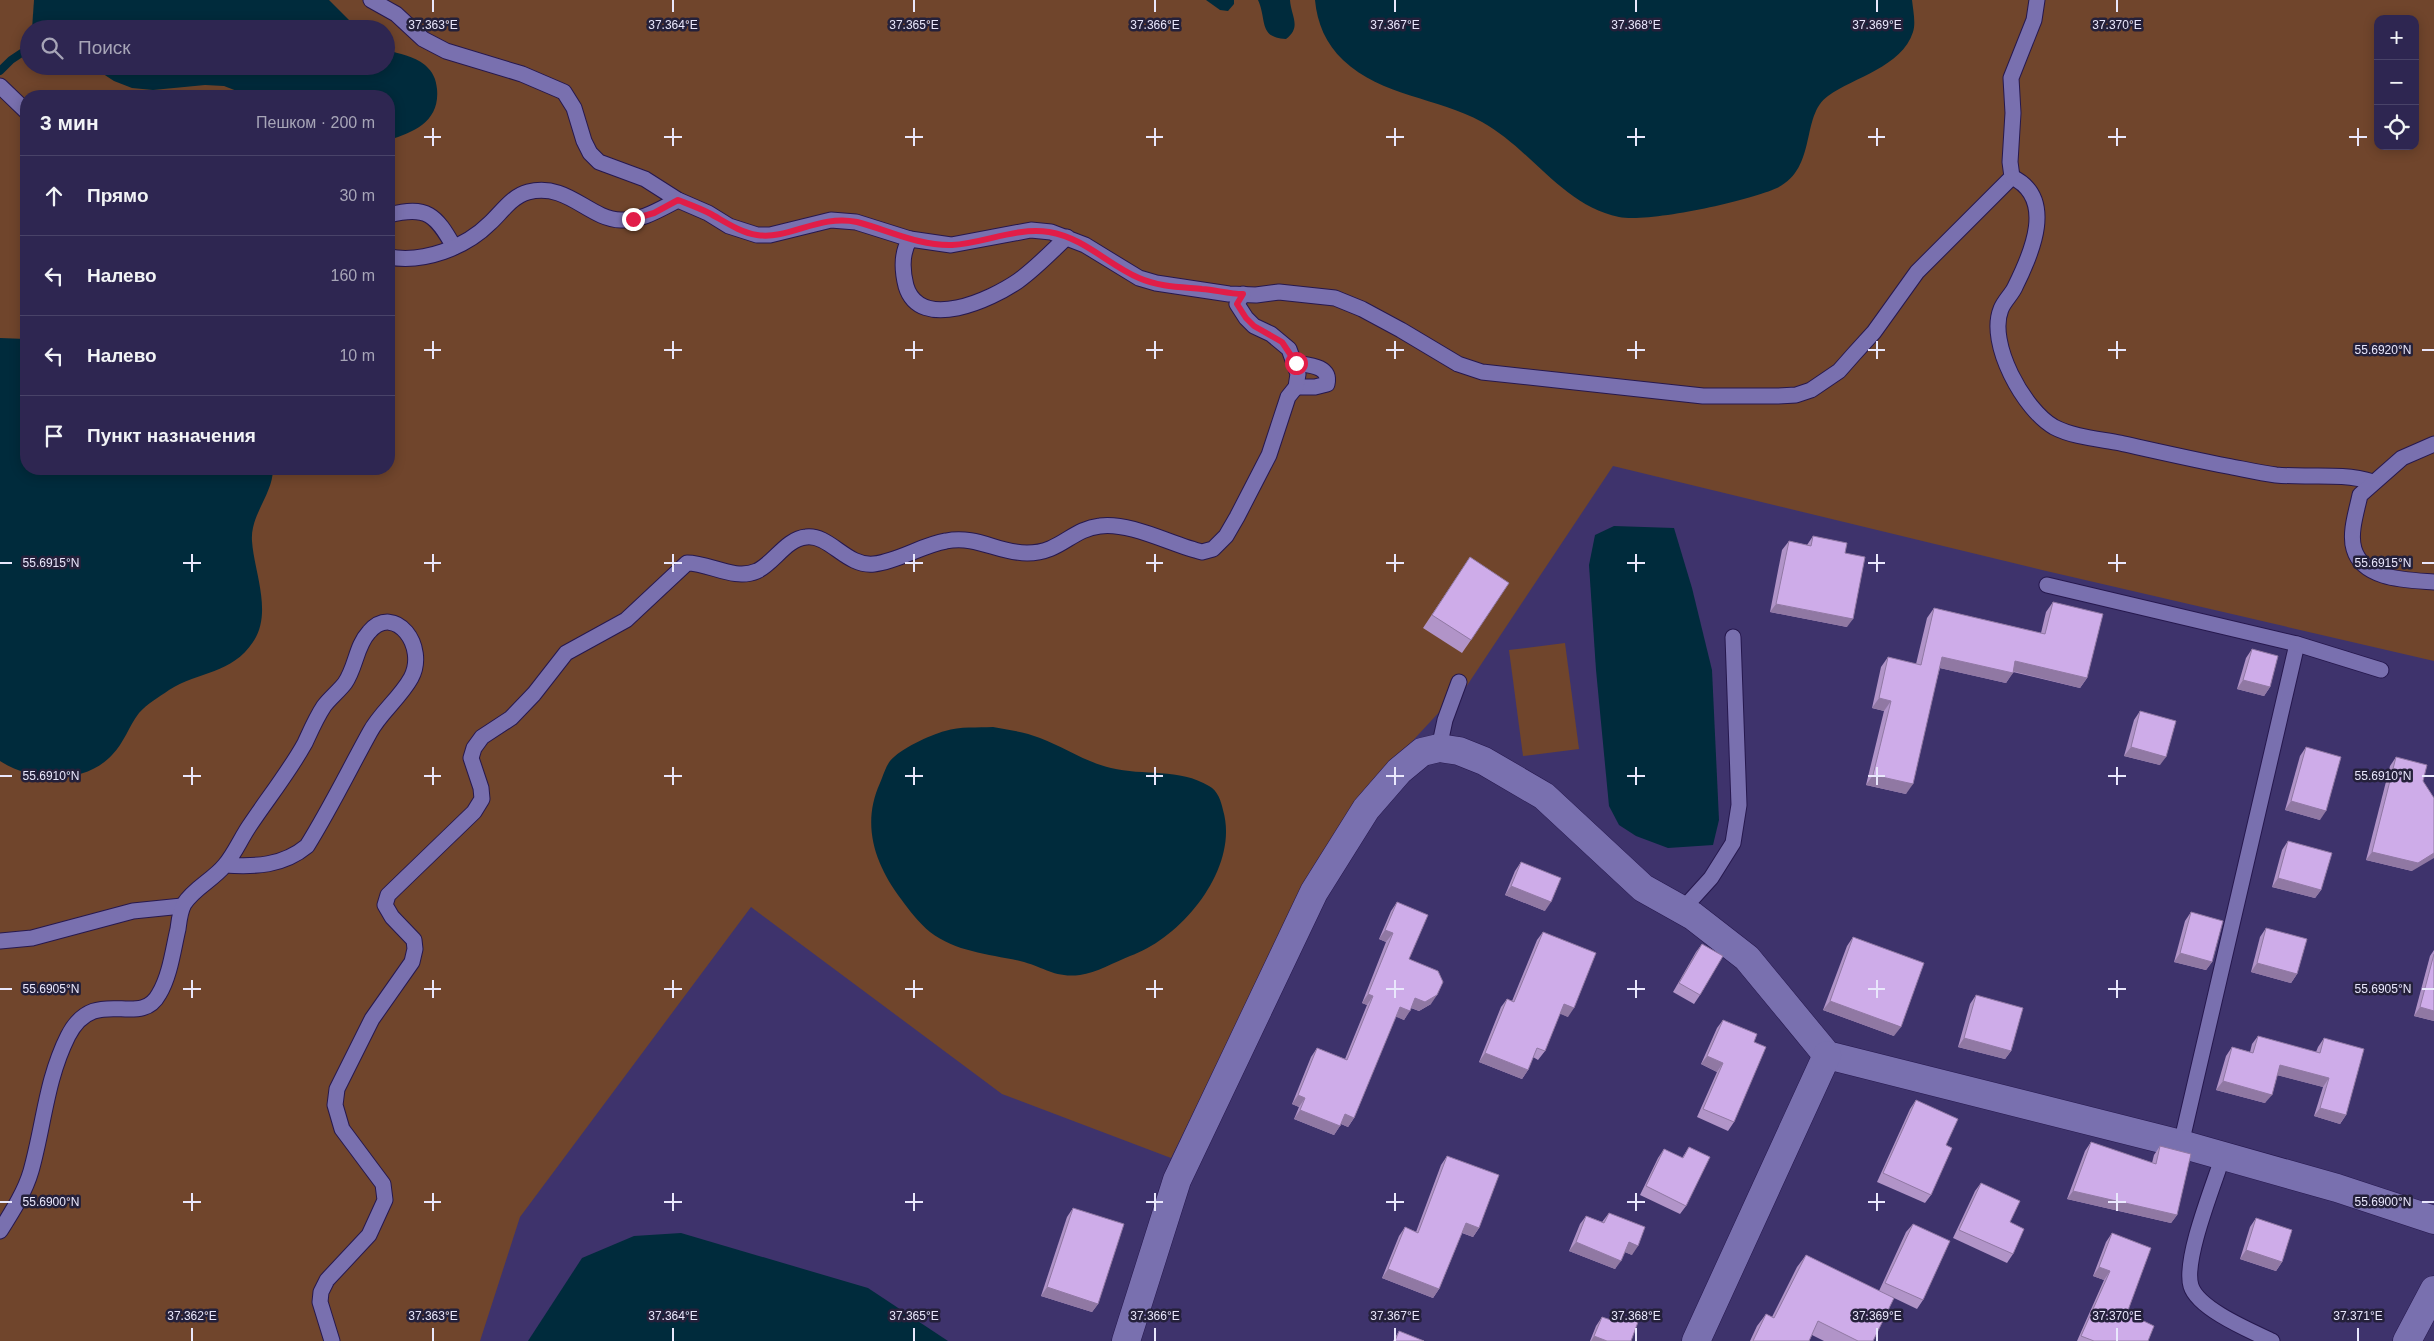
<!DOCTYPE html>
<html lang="ru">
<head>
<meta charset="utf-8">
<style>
	body { margin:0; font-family:Helvetica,sans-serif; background:#3a325b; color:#f1f3f6 }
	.controls { position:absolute; right:15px; top:15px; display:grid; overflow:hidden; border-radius:10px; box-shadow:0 2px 12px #0003 }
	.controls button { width:45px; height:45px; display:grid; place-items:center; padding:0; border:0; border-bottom:1px solid #494368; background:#2e2651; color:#f1f3f6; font:25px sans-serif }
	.stop { position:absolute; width:15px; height:15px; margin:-11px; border:4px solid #e11d48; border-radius:50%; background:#fff }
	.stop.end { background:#e11d48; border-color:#fff; box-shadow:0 1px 5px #0008 }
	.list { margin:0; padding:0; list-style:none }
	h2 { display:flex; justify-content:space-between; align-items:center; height:65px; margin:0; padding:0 20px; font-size:21px }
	h2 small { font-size:16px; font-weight:400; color:#a7a5b7 }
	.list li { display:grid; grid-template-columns:32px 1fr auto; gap:15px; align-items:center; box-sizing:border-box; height:80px; padding:0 20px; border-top:1px solid #494368 }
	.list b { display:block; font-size:19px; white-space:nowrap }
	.list em { font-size:16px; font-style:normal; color:#a7a5b7 }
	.icon { flex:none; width:28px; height:28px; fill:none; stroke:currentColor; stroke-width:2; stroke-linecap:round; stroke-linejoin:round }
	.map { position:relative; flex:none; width:2434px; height:1341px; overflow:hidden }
	.search { position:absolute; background:#2e2651; box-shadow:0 2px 12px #0003; left:20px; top:20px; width:375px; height:55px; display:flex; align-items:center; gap:12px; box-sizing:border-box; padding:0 18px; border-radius:28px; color:#a7a5b7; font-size:19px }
	.panel { position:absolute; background:#2e2651; box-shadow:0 2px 12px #0003; left:20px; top:90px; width:375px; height:385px; border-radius:20px }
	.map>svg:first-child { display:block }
</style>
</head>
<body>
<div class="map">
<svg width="2434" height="1341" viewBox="0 0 2434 1341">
	<rect width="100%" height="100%" fill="#3e336c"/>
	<g fill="#70452c" fill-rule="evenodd">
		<path d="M0 0H2434V661L2042 570 1613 466 1466 687 1459 682 1443 708 1354 804 1312 868 1171 1158 1002 1094 751 907 520 1217 480 1341H0ZM2378 19H2415V146H2378ZM29 29H386V66H29ZM26 96H389V469H26Z"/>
		<path d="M1565 643 1579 749 1523 756 1509 650Z"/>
	</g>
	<g fill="#002b3c">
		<path d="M34 0H329L358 29H32Z"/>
		<path d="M1206 0H1234V4L1228 11 1220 10Z"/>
		<path d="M1258 0H1290C1291 16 1302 27 1286 39 1258 38 1267 19 1258 0Z"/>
		<path d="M1315 0H1912C1913 10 1916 23 1913 32 1902 67 1854 77 1828 96 1800 116 1818 168 1777 188 1748 201 1650 223 1619 217 1563 206 1531 149 1482 122 1437 97 1382 97 1343 60 1326 44 1317 23 1315 0Z"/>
		<path d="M386 49C400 55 413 55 425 65 433 72 436 79 437 89 440 121 415 132 389 140V96H250L224 86 205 85 153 90 132 88 114 81 91 66H386Z"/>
		<path d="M0 338 26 339V469H273C273 494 250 515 252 541 254 572 273 613 253 642 232 674 199 671 169 690 159 697 147 704 139 713 129 726 124 743 112 755 84 785 33 782 0 761Z"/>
		<path d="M1614 526 1674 528 1692 588 1712 670 1719 820 1713 845 1668 848 1636 836 1619 825 1609 806 1596 670 1589 565 1595 535Z"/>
		<path d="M993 727C1009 730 1025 732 1040 738 1064 747 1085 762 1111 768 1143 776 1180 768 1209 786 1218 791 1221 801 1223 810 1240 868 1182 938 1130 956 1115 962 1096 973 1080 975 1053 978 1045 967 1020 961 989 954 956 952 930 932 919 923 909 910 901 899 875 864 861 825 880 783 883 776 886 766 890 761 900 749 930 735 945 731 960 726 978 728 993 727Z"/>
		<path d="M681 1233 868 1288 948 1341H528L582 1258 634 1236Z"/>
	</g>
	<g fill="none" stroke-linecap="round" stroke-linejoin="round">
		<path stroke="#002b3c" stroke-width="8" d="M0 71 11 60 29 48"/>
		<defs>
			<g id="service">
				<path d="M371 0 396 14 423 39 446 51 522 74 564 92 574 108 584 141 590 153 599 162 645 179 678 200 708 213 729 226 757 235H770L831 220 856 222 910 239 951 245 1031 230 1051 232 1085 245 1139 278 1156 283 1229 294 1256 295 1279 292 1335 298 1362 309 1401 330 1458 364 1482 372 1703 396H1778L1796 395 1811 390 1839 371 1854 354 1874 332 1917 272 2012 177 2010 162 2013 113 2011 78 2034 20 2037 0"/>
				<path d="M0 86 26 111"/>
				<path d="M2012 177C2056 198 2032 253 2015 287 2012 294 2004 301 2001 309 1987 343 2024 410 2054 427 2073 437 2099 439 2120 443 2156 451 2191 459 2227 466 2243 469 2260 473 2276 475 2309 478 2341 472 2373 482"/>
				<path d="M389 215C427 205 436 215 454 247"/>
				<path d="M910 239C901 253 902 270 906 286 920 333 992 299 1018 281 1036 268 1051 252 1067 237"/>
				<path d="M389 257C424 263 465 248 490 223 501 213 512 196 528 192 568 182 588 219 621 220 642 221 660 209 678 200"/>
				<path d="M1296 363C1309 365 1331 366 1327 384L1315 387H1296"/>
				<path d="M2434 444 2402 458 2360 495C2357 510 2349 533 2354 549 2363 580 2407 580 2434 582"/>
				<path d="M2047 585 2297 644 2181 1144"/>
				<path d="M2297 644 2381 670"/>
				<path d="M1439 748 1445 720 1459 682"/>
				<path d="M1682 910 1711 878 1733 843 1739 805 1733 637"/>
				<path d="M0 941 32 938 133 911 182 906"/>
				<path d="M2223 1156C2214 1184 2183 1260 2191 1286 2198 1309 2251 1331 2272 1341"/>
				<path d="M0 1231C12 1212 25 1192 31 1171 44 1125 46 1080 68 1036 95 983 140 1030 159 994 170 976 173 950 178 929 179 921 180 911 184 904 194 888 213 880 225 865 235 853 241 838 250 825 268 798 289 772 305 743 311 730 316 718 324 706 330 698 339 691 345 683 356 667 356 646 369 632 395 602 428 647 411 678 400 698 380 713 370 732 349 770 330 809 307 846 283 866 255 867 225 865"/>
				<path d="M332 1341 320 1302 321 1292 327 1280 369 1235 385 1200 383 1184 342 1129 335 1105 337 1089 372 1019 412 962 415 949 414 940 392 917 385 905 388 895 474 812 482 799 481 788 471 758 474 748 482 737 511 718 534 694 566 653 626 620 687 563C710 563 734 581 757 571 774 563 786 539 806 537 830 534 846 567 874 564 899 561 922 545 946 541 977 535 998 553 1027 553 1061 553 1071 529 1100 526 1131 522 1172 545 1202 552L1213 549 1226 536 1237 517 1269 455 1288 397 1296 387 1298 374 1289 349 1271 334 1254 326 1246 318 1237 304 1243 294"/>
			</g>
			<g id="minor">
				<path d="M1126 1341 1177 1180 1314 892 1366 809 1399 771 1422 752 1439 748 1459 751 1484 761 1544 796 1643 888 1693 916 1747 958 1827 1055 2181 1144 2337 1188 2434 1220"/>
				<path d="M1696 1341 1827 1055"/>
				<path d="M2407 1341 2434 1290"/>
			</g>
		</defs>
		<use href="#service" stroke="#26184e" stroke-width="17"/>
		<use href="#minor" stroke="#26184e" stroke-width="29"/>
		<use href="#service" stroke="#7970af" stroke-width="15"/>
		<use href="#minor" stroke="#7970af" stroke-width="28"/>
	</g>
	<g fill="#b194c8">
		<path d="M1813 536 1845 553 1847 627 1770 612 1782 550 1789 541 1807 545Z"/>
		<path d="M1470 557 1471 640 1462 653 1423 628Z"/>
		<path d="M2053 602 2087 678 2080 688 2013 672 2006 683 1940 668 1906 794 1866 785 1884 711 1872 708 1881 667 1888 657 1916 664 1927 618 1934 608 2041 633 2046 612Z"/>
		<path d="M2252 649 2270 687 2264 696 2237 689 2246 658Z"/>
		<path d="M2140 711 2160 765 2124 756 2134 720Z"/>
		<path d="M2306 747 2320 820 2285 810 2300 756Z"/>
		<path d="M2396 757 2423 781 2412 871 2366 860 2390 766Z"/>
		<path d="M2288 841 2321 890 2315 898 2272 887 2282 850Z"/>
		<path d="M1521 862 1545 911 1505 895 1515 871Z"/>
		<path d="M1397 902 1409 959 1431 1004 1419 1011 1411 1008 1404 1020 1396 1016 1354 1118 1348 1127 1341 1124 1334 1135 1294 1119 1299 1107 1292 1104 1311 1057 1317 1048 1345 1059 1367 1005 1362 1003 1386 942 1379 939 1391 911Z"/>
		<path d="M2191 912 2212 962 2206 970 2174 962 2185 921Z"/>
		<path d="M2266 928 2297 974 2291 983 2251 972 2260 937Z"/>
		<path d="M1543 932 1568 1017 1560 1013 1545 1051 1538 1060 1533 1057 1528 1070 1522 1079 1479 1062 1501 1007 1507 999 1512 1001 1537 940Z"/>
		<path d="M1853 937 1894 1036 1823 1010 1847 946Z"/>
		<path d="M1702 944 1700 995 1694 1004 1673 992 1696 952Z"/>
		<path d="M2434 950V1021L2414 1016 2430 956Z"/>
		<path d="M1976 995 2011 1051 2005 1059 1958 1047 1970 1004Z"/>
		<path d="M1723 1020 1754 1042 1734 1122 1728 1131 1697 1117 1717 1072 1701 1064 1717 1028Z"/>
		<path d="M2258 1036 2316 1052 2318 1047 2324 1038 2346 1115 2340 1124 2314 1116 2323 1087 2277 1075 2265 1103 2216 1090 2226 1056 2232 1047 2250 1052 2252 1044Z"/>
		<path d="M1916 1100 1946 1145 1931 1195 1925 1203 1877 1182 1910 1109Z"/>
		<path d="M2091 1142 2152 1163 2154 1155 2160 1146 2177 1215 2171 1223 2067 1199 2085 1151Z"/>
		<path d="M1689 1147 1686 1206 1680 1214 1640 1195 1658 1158 1664 1149 1682 1158Z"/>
		<path d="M1447 1156 1479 1228 1473 1237 1462 1233 1439 1289 1433 1298 1382 1278 1399 1236 1405 1227 1416 1232 1441 1165Z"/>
		<path d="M1981 1183 2010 1222 2013 1254 2007 1263 1953 1238 1975 1191Z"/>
		<path d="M1073 1208 1098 1304 1092 1312 1041 1296 1067 1217Z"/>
		<path d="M1609 1213 1632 1255 1625 1252 1615 1269 1569 1251 1580 1224 1586 1216 1602 1222Z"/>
		<path d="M2256 1218 2282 1262 2276 1271 2240 1259 2250 1227Z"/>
		<path d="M1913 1224 1923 1300 1917 1309 1892 1297 1873 1341H1824L1812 1335 1809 1341H1750L1757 1326 1766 1314 1772 1317 1797 1267 1806 1255 1879 1291 1906 1232Z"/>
		<path d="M2112 1233 2127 1313 2148 1341H2077L2104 1280 2093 1276 2106 1242Z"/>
		<path d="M1614 1313 1631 1341H1590L1596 1326 1602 1317 1609 1320Z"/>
		<path d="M1399 1331 1424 1341H1393Z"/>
	</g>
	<g fill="#9078a3">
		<path d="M1776 604 1853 619 1847 627 1770 612Z"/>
		<path d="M1942 657 2013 673 2006 683 1935 667Z"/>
		<path d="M2015 661 2087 678 2080 688 2008 670Z"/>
		<path d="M2243 680 2270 687 2264 696 2237 689Z"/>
		<path d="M1879 698 1891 701 1884 711 1872 708Z"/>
		<path d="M2131 747 2166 757 2160 765 2124 756Z"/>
		<path d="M1873 775 1913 784 1906 794 1866 785Z"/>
		<path d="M2291 801 2326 811 2320 820 2285 810Z"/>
		<path d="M2372 852 2434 853V858L2412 871 2366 860Z"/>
		<path d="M2278 878 2321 890 2315 898 2272 887Z"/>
		<path d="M1511 886 1551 902 1545 911 1505 895Z"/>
		<path d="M1385 930 1393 933 1386 942 1379 939Z"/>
		<path d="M2180 953 2212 962 2206 970 2174 962Z"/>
		<path d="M2257 963 2297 974 2291 983 2251 972Z"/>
		<path d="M1368 994 1373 996 1367 1005 1362 1003Z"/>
		<path d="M1437 995 1431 1004 1419 1011 1409 1007 1415 998Z"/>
		<path d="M1830 1001 1901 1027 1894 1036 1823 1010Z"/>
		<path d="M1564 1004 1574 1008 1568 1017 1558 1013Z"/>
		<path d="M1400 1007 1410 1011 1404 1020 1394 1016Z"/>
		<path d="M2420 1007 2434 1011V1021L2414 1016Z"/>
		<path d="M1964 1038 2011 1051 2005 1059 1958 1047Z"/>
		<path d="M1485 1053 1528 1070 1522 1079 1479 1062Z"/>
		<path d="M1707 1056 1723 1063 1717 1072 1701 1064Z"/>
		<path d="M2280 1065 2329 1078 2323 1087 2273 1074Z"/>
		<path d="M2223 1081 2272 1095 2265 1103 2216 1090Z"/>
		<path d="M1298 1095 1305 1098 1299 1107 1292 1104Z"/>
		<path d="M2320 1108 2346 1115 2340 1124 2314 1116Z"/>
		<path d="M1300 1110 1340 1126 1334 1135 1294 1119Z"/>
		<path d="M1345 1114 1354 1118 1348 1127 1339 1123Z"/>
		<path d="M2073 1191 2177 1215 2171 1223 2067 1199Z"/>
		<path d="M1466 1223 1479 1228 1473 1237 1460 1232Z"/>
		<path d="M1576 1242 1621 1261 1615 1269 1569 1251Z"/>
		<path d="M1629 1242 1638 1246 1632 1255 1622 1251Z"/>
		<path d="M2246 1250 2282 1262 2276 1271 2240 1259Z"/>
		<path d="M2099 1267 2110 1271 2104 1280 2093 1276Z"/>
		<path d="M1388 1269 1439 1289 1433 1298 1382 1278Z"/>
		<path d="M1047 1287 1098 1304 1092 1312 1041 1296Z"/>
		<path d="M1594 1336 1607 1341H1591Z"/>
	</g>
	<g fill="#ceace9" stroke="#9078a3">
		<path d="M1813 536 1847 543 1845 553 1865 557 1853 619 1776 604 1789 541 1811 546Z"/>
		<path d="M1470 557 1509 583 1471 640 1432 615Z"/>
		<path d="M2053 602 2103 614 2087 678 2015 661 2013 673 1942 657 1913 784 1873 775 1891 701 1879 698 1888 657 1921 665 1934 608 2045 634Z"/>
		<path d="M2252 649 2278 656 2270 687 2243 680Z"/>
		<path d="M2140 711 2176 721 2166 757 2131 747Z"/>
		<path d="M2306 747 2341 757 2326 811 2291 801Z"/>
		<path d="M2396 757 2427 765 2423 781 2434 798V853L2418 863 2372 852Z"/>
		<path d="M2288 841 2332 853 2321 890 2278 878Z"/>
		<path d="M1521 862 1561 878 1551 902 1511 886Z"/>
		<path d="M1397 902 1428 915 1409 959 1438 971 1443 982 1437 995 1425 1002 1415 998 1410 1011 1400 1007 1354 1118 1345 1114 1340 1126 1300 1110 1305 1098 1298 1095 1317 1048 1347 1060 1373 996 1368 994 1393 933 1385 930Z"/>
		<path d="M2191 912 2223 921 2212 962 2180 953Z"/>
		<path d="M2266 928 2307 939 2297 974 2257 963Z"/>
		<path d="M1543 932 1596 953 1574 1008 1564 1004 1545 1051 1537 1048 1528 1070 1485 1053 1507 999 1514 1002Z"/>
		<path d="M1853 937 1924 963 1901 1027 1830 1001Z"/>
		<path d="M1702 944 1723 956 1700 995 1679 983Z"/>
		<path d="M2434 954V1011L2420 1007Z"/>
		<path d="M1976 995 2023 1008 2011 1051 1964 1038Z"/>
		<path d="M1723 1020 1757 1034 1754 1042 1766 1047 1734 1122 1703 1109 1723 1063 1707 1056Z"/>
		<path d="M2258 1036 2320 1053 2324 1038 2364 1049 2346 1115 2320 1108 2329 1078 2280 1065 2272 1095 2223 1081 2232 1047 2253 1053Z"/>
		<path d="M1916 1100 1958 1119 1946 1145 1952 1148 1931 1195 1883 1173Z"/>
		<path d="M2091 1142 2156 1164 2160 1146 2191 1154 2177 1215 2073 1191Z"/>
		<path d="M1689 1147 1710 1157 1686 1206 1646 1186 1664 1149 1683 1158Z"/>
		<path d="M1447 1156 1499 1175 1479 1228 1466 1223 1439 1289 1388 1269 1405 1227 1418 1233Z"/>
		<path d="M1981 1183 2020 1201 2010 1222 2024 1229 2013 1254 1959 1230Z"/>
		<path d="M1073 1208 1124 1224 1098 1304 1047 1287Z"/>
		<path d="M1609 1213 1645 1227 1638 1246 1629 1242 1621 1261 1576 1242 1586 1216 1604 1223Z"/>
		<path d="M2256 1218 2292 1230 2282 1262 2246 1250Z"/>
		<path d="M1913 1224 1950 1241 1923 1300 1885 1283Z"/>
		<path d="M2112 1233 2151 1248 2127 1313 2154 1326 2148 1341H2094L2081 1336 2110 1271 2099 1267Z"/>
		<path d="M1806 1255 1894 1298 1873 1341H1858L1818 1321 1809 1341H1753L1766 1314 1774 1318Z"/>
		<path d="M1614 1313 1638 1322 1631 1341H1607L1594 1336 1602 1317 1611 1320Z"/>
		<path d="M1399 1331 1424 1341H1395Z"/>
	</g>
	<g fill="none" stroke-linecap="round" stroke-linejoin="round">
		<path stroke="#e11d48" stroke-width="6" d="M633 219 654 213 678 200C688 204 699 208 709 213 724 221 739 232 757 235 789 240 819 214 857 222 888 230 919 246 952 245 985 243 1016 227 1049 232 1085 238 1108 265 1139 278 1159 287 1181 287 1202 289 1216 290 1229 294 1243 294L1237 304 1246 318 1254 326 1282 342 1296 363"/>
	</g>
	<path fill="none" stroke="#e9e7fc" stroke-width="2" d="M433 0V12M673 0V12M914 0V12M1155 0V12M1395 0V12M1636 0V12M1877 0V12M2117 0V12M433 128V146M673 128V146M914 128V146M1155 128V146M1395 128V146M1636 128V146M1877 128V146M2117 128V146M2358 128V146M424 137H441M664 137H682M905 137H923M1146 137H1163M1386 137H1404M1627 137H1645M1868 137H1885M2108 137H2126M2349 137H2367M433 341V359M673 341V359M914 341V359M1155 341V359M1395 341V359M1636 341V359M1877 341V359M2117 341V359M424 350H441M664 350H682M905 350H923M1146 350H1163M1386 350H1404M1627 350H1645M1868 350H1885M2108 350H2126M2422 350H2434M192 554V572M433 554V572M673 554V572M914 554V572M1155 554V572M1395 554V572M1636 554V572M1877 554V572M2117 554V572M0 563H12M183 563H201M424 563H441M664 563H682M905 563H923M1146 563H1163M1386 563H1404M1627 563H1645M1868 563H1885M2108 563H2126M2422 563H2434M192 767V785M433 767V785M673 767V785M914 767V785M1155 767V785M1395 767V785M1636 767V785M1877 767V785M2117 767V785M0 776H12M183 776H201M424 776H441M664 776H682M905 776H923M1146 776H1163M1386 776H1404M1627 776H1645M1868 776H1885M2108 776H2126M2422 776H2434M192 980V998M433 980V998M673 980V998M914 980V998M1155 980V998M1395 980V998M1636 980V998M1877 980V998M2117 980V998M0 989H12M183 989H201M424 989H441M664 989H682M905 989H923M1146 989H1163M1386 989H1404M1627 989H1645M1868 989H1885M2108 989H2126M2422 989H2434M192 1193V1211M433 1193V1211M673 1193V1211M914 1193V1211M1155 1193V1211M1395 1193V1211M1636 1193V1211M1877 1193V1211M2117 1193V1211M0 1202H12M183 1202H201M424 1202H441M664 1202H682M905 1202H923M1146 1202H1163M1386 1202H1404M1627 1202H1645M1868 1202H1885M2108 1202H2126M2422 1202H2434M192 1328V1341M433 1328V1341M673 1328V1341M914 1328V1341M1155 1328V1341M1395 1328V1341M1636 1328V1341M1877 1328V1341M2117 1328V1341M2358 1328V1341"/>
	<g font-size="12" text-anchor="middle" fill="#e9e7fc" stroke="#24203a" stroke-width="5" stroke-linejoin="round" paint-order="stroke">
		<text x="433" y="29">37.363°E</text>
		<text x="673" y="29">37.364°E</text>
		<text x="914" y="29">37.365°E</text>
		<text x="1155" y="29">37.366°E</text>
		<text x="1395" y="29">37.367°E</text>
		<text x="1636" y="29">37.368°E</text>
		<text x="1877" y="29">37.369°E</text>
		<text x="2117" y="29">37.370°E</text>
		<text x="2383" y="354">55.6920°N</text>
		<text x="51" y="567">55.6915°N</text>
		<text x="2383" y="567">55.6915°N</text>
		<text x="51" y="780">55.6910°N</text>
		<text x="2383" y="780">55.6910°N</text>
		<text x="51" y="993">55.6905°N</text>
		<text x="2383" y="993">55.6905°N</text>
		<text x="51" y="1206">55.6900°N</text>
		<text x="2383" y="1206">55.6900°N</text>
		<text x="192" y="1320">37.362°E</text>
		<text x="433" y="1320">37.363°E</text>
		<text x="673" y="1320">37.364°E</text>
		<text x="914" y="1320">37.365°E</text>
		<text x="1155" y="1320">37.366°E</text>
		<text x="1395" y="1320">37.367°E</text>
		<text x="1636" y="1320">37.368°E</text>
		<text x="1877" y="1320">37.369°E</text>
		<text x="2117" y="1320">37.370°E</text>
		<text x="2358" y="1320">37.371°E</text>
	</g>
</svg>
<div class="controls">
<button>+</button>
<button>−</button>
<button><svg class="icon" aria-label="locate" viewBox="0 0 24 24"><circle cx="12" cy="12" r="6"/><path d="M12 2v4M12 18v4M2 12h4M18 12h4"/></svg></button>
</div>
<div class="stop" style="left:1296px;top:363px"></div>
<div class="stop end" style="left:633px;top:219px"></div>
<div class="search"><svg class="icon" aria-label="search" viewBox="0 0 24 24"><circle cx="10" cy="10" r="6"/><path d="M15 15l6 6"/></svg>Поиск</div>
<section class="panel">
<h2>3 мин<small>Пешком · 200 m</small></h2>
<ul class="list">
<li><svg class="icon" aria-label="ahead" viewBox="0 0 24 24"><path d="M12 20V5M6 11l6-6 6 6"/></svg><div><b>Прямо</b></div><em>30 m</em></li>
<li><svg class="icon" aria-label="left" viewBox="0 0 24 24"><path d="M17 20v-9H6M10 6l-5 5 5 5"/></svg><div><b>Налево</b></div><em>160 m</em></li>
<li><svg class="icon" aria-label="left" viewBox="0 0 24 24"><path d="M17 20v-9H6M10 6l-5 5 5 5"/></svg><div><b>Налево</b></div><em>10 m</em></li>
<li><svg class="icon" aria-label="arrive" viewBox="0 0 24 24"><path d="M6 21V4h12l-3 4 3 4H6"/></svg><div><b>Пункт назначения</b></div></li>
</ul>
</section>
</div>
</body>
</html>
